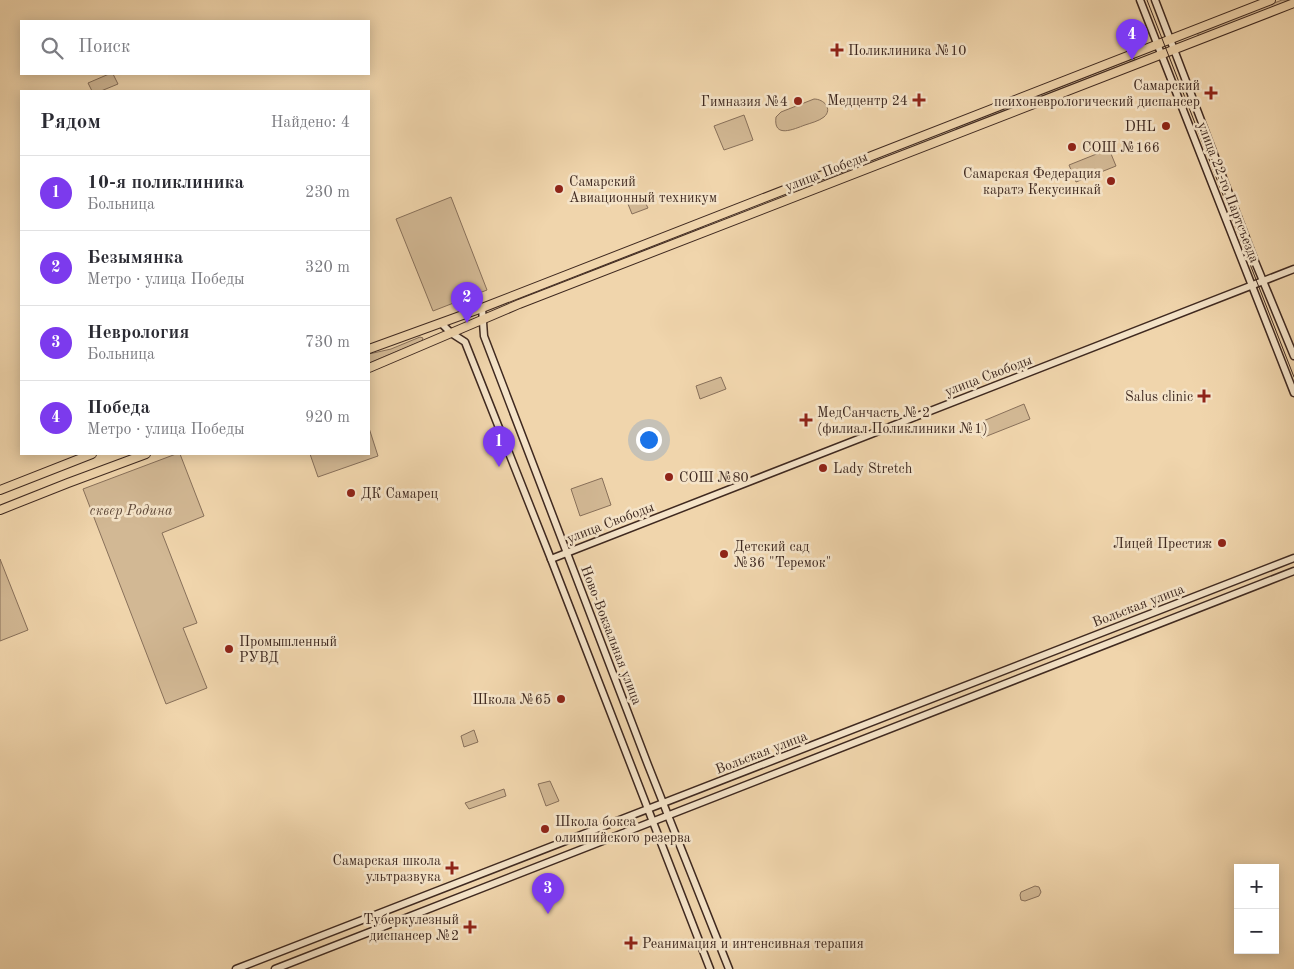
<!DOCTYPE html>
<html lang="ru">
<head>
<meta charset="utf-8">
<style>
	body { margin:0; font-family:"Old Standard TT",serif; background:#f2f2f3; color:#2b2b33 }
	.controls { position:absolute; right:15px; bottom:15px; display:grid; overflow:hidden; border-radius:0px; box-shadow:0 2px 12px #0003 }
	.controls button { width:45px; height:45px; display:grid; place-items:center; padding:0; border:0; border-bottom:1px solid #e1e1e2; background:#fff; color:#2b2b33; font:25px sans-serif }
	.you { position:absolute; left:648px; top:439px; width:18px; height:18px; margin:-12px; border:4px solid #fff; border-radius:50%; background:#1a73e8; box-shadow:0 0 0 8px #1a73e833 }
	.badge { display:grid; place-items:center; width:32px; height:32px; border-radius:50%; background:#7c3aed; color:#fff; font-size:16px; font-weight:700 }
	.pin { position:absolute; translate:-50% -41px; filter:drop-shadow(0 1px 2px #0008) }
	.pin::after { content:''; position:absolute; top:26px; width:18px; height:15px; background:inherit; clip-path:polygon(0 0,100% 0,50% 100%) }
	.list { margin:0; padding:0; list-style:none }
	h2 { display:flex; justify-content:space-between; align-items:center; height:65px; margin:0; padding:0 20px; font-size:21px }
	h2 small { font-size:16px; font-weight:400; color:#7c7c81 }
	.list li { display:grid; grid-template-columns:32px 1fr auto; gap:15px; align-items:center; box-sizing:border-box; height:75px; padding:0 20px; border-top:1px solid #e1e1e2 }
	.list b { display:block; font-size:19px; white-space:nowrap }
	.list p { margin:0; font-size:16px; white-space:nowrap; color:#7c7c81 }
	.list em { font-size:16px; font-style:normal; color:#7c7c81 }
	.icon { flex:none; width:28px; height:28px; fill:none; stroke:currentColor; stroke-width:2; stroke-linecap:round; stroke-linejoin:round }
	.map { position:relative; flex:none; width:1294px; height:969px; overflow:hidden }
	.search { position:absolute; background:#fff; box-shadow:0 2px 12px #0003; left:20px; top:20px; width:350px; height:55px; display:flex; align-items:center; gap:12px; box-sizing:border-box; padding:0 18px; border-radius:0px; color:#7c7c81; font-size:19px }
	.panel { position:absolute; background:#fff; box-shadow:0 2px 12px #0003; left:20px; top:90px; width:350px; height:365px; border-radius:0px }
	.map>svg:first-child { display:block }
</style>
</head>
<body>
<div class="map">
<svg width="1294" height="969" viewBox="0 0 1294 969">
	<rect width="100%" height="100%" fill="#f0d5ac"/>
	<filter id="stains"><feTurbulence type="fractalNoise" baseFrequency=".004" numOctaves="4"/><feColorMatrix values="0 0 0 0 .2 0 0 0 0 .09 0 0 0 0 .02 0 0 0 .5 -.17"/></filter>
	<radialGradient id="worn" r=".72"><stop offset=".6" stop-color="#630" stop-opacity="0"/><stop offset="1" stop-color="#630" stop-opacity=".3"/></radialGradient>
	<g fill="#d2b894" stroke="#88705a">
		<path d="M1282 0H1290L1199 36 1197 33Z"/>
		<path d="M1134 58 1135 60 957 129 956 127Z"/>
		<path d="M109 74H113L118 84 101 91H92L88 83Z"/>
		<path d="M814 99C824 99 833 109 824 117 819 121 811 123 805 125 794 129 773 139 776 117L781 112Z"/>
		<path d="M744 115 753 140 724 150 714 126Z"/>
		<path d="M1109 149 1116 166 1076 182 1069 165Z"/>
		<path d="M451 197 487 290 433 311 396 219Z"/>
		<path d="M643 198 648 208 632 214 628 204Z"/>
		<path d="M702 226 703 228 586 273 585 272Z"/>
		<path d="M420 337 423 338 422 341 369 363V354L391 349Z"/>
		<path d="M721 377 726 389 700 399 696 386Z"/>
		<path d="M1024 404 1030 419 982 438 976 424Z"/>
		<path d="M369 428 378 456 318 477 310 454H369Z"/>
		<path d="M176 454H180L204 516 162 533 197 623 183 628 207 688 166 704 83 489Z"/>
		<path d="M602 478 611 505 580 516 571 489Z"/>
		<path d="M0 559 28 630 0 641Z"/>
		<path d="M474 730 478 742 464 747 461 736Z"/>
		<path d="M550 781 559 801 546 806 538 784Z"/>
		<path d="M504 789 506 796 469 809 465 803Z"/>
		<path d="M1035 886 1039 887 1041 892 1039 896 1025 901 1021 900 1020 895 1021 892Z"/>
	</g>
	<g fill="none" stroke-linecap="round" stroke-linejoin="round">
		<defs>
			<g id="secondary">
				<path d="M1140 0 1294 393"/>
				<path d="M1155 0 1256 264 1294 356"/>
				<path d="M482 308 484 336 648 765 729 969"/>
				<path d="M441 323 451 333 465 342 551 559 710 969"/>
				<path d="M551 559 1294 269"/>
				<path d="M236 969 1294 558"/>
				<path d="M275 969 1294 571"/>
			</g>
			<g id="primary">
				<path d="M369 349 482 308 1271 0"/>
				<path d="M369 368 519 304 1294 3"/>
				<path d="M0 490 92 454"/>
				<path d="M0 510 68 483 146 454"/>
			</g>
		</defs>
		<use href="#secondary" stroke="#3f2920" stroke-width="9"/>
		<use href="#primary" stroke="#3f2920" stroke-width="10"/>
		<use href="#secondary" stroke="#f5e4c9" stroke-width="6"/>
		<use href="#primary" stroke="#f0d5ac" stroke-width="8"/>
		<path stroke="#3f2920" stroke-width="1" d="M1147 0 1294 377"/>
	</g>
	<g fill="#8f2418" stroke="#f5e4c9" stroke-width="2">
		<path d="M834.5 42.5h5v5h5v5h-5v5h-5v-5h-5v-5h5z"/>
		<path d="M1208.5 85.5h5v5h5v5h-5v5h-5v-5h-5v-5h5z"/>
		<path d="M916.5 92.5h5v5h5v5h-5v5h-5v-5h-5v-5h5z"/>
		<circle cx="798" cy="101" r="5"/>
		<circle cx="1166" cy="126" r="5"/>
		<circle cx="1072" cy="147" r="5"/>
		<circle cx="1111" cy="181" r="5"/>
		<circle cx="559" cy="189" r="5"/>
		<path d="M1201.5 388.5h5v5h5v5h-5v5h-5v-5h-5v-5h5z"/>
		<path d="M803.5 412.5h5v5h5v5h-5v5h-5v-5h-5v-5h5z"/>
		<circle cx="823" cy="468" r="5"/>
		<circle cx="669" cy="477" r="5"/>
		<circle cx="351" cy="493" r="5"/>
		<circle cx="1222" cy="543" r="5"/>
		<circle cx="724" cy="554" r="5"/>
		<circle cx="229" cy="649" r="5"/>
		<circle cx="561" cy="699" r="5"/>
		<circle cx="545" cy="829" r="5"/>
		<path d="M449.5 860.5h5v5h5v5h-5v5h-5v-5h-5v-5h5z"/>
		<path d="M467.5 919.5h5v5h5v5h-5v5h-5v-5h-5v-5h5z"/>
		<path d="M628.5 935.5h5v5h5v5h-5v5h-5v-5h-5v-5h5z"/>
	</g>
	<g text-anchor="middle" stroke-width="5" stroke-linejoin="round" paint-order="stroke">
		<g font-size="14" fill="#3f2920" stroke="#f5e4c9" text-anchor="start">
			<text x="848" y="55">Поликлиника №10</text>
			<text x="1200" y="90" text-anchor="end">Самарский<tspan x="1200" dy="16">психоневрологический диспансер</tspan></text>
			<text x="908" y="105" text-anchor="end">Медцентр 24</text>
			<text x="788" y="106" text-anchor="end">Гимназия №4</text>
			<text x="1156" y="131" text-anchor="end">DHL</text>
			<text x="1082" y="152">СОШ №166</text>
			<text x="1101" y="178" text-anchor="end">Самарская Федерация<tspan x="1101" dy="16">каратэ Кекусинкай</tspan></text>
			<text x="569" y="186">Самарский<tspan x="569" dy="16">Авиационный техникум</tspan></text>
			<text x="1193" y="401" text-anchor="end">Salus clinic</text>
			<text x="817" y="417">МедСанчасть № 2<tspan x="817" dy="16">(филиал Поликлиники №1)</tspan></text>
			<text x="833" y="473">Lady Stretch</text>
			<text x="679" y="482">СОШ №80</text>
			<text x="361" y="498">ДК Самарец</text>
			<text x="1212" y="548" text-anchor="end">Лицей Престиж</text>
			<text x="734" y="551">Детский сад<tspan x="734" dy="16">№36 "Теремок"</tspan></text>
			<text x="239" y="646">Промышленный<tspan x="239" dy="16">РУВД</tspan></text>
			<text x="551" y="704" text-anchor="end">Школа №65</text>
			<text x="555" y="826">Школа бокса<tspan x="555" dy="16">олимпийского резерва</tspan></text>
			<text x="441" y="865" text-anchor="end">Самарская школа<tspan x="441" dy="16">ультразвука</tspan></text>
			<text x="459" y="924" text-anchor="end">Туберкулезный<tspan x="459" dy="16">диспансер №2</tspan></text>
			<text x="642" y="948">Реанимация и интенсивная терапия</text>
		</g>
		<g font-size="14" fill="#3f2920" stroke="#f5e4c9">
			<text transform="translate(826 171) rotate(-21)" y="5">улица Победы</text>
			<text transform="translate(1229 192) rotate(69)" y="5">улица 22-го Партсъезда</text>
			<text transform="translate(988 375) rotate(-21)" y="5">улица Свободы</text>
			<text transform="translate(610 522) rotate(-21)" y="5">улица Свободы</text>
			<text transform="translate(1138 605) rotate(-21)" y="5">Вольская улица</text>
			<text transform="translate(612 635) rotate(69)" y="5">Ново-Вокзальная улица</text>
			<text transform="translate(761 752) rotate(-21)" y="5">Вольская улица</text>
		</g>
		<g font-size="14" font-style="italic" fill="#5c4637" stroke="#f5e4c9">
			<text x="131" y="515">сквер Родина</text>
		</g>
	</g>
	<rect width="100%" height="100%" filter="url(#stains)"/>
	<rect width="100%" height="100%" fill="url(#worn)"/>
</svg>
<div class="controls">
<button>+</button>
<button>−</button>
</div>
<div class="you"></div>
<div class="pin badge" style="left:499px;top:467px">1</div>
<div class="pin badge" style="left:467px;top:323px">2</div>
<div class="pin badge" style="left:548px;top:914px">3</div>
<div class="pin badge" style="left:1132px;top:60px">4</div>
<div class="search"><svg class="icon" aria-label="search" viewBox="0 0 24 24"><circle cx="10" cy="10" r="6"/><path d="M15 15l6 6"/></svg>Поиск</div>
<section class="panel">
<h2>Рядом<small>Найдено: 4</small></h2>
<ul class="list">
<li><span class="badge">1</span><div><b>10-я поликлиника</b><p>Больница</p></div><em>230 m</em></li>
<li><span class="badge">2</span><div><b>Безымянка</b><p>Метро · улица Победы</p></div><em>320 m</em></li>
<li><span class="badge">3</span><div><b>Неврология</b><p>Больница</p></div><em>730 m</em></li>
<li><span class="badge">4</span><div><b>Победа</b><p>Метро · улица Победы</p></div><em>920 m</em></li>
</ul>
</section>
</div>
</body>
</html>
